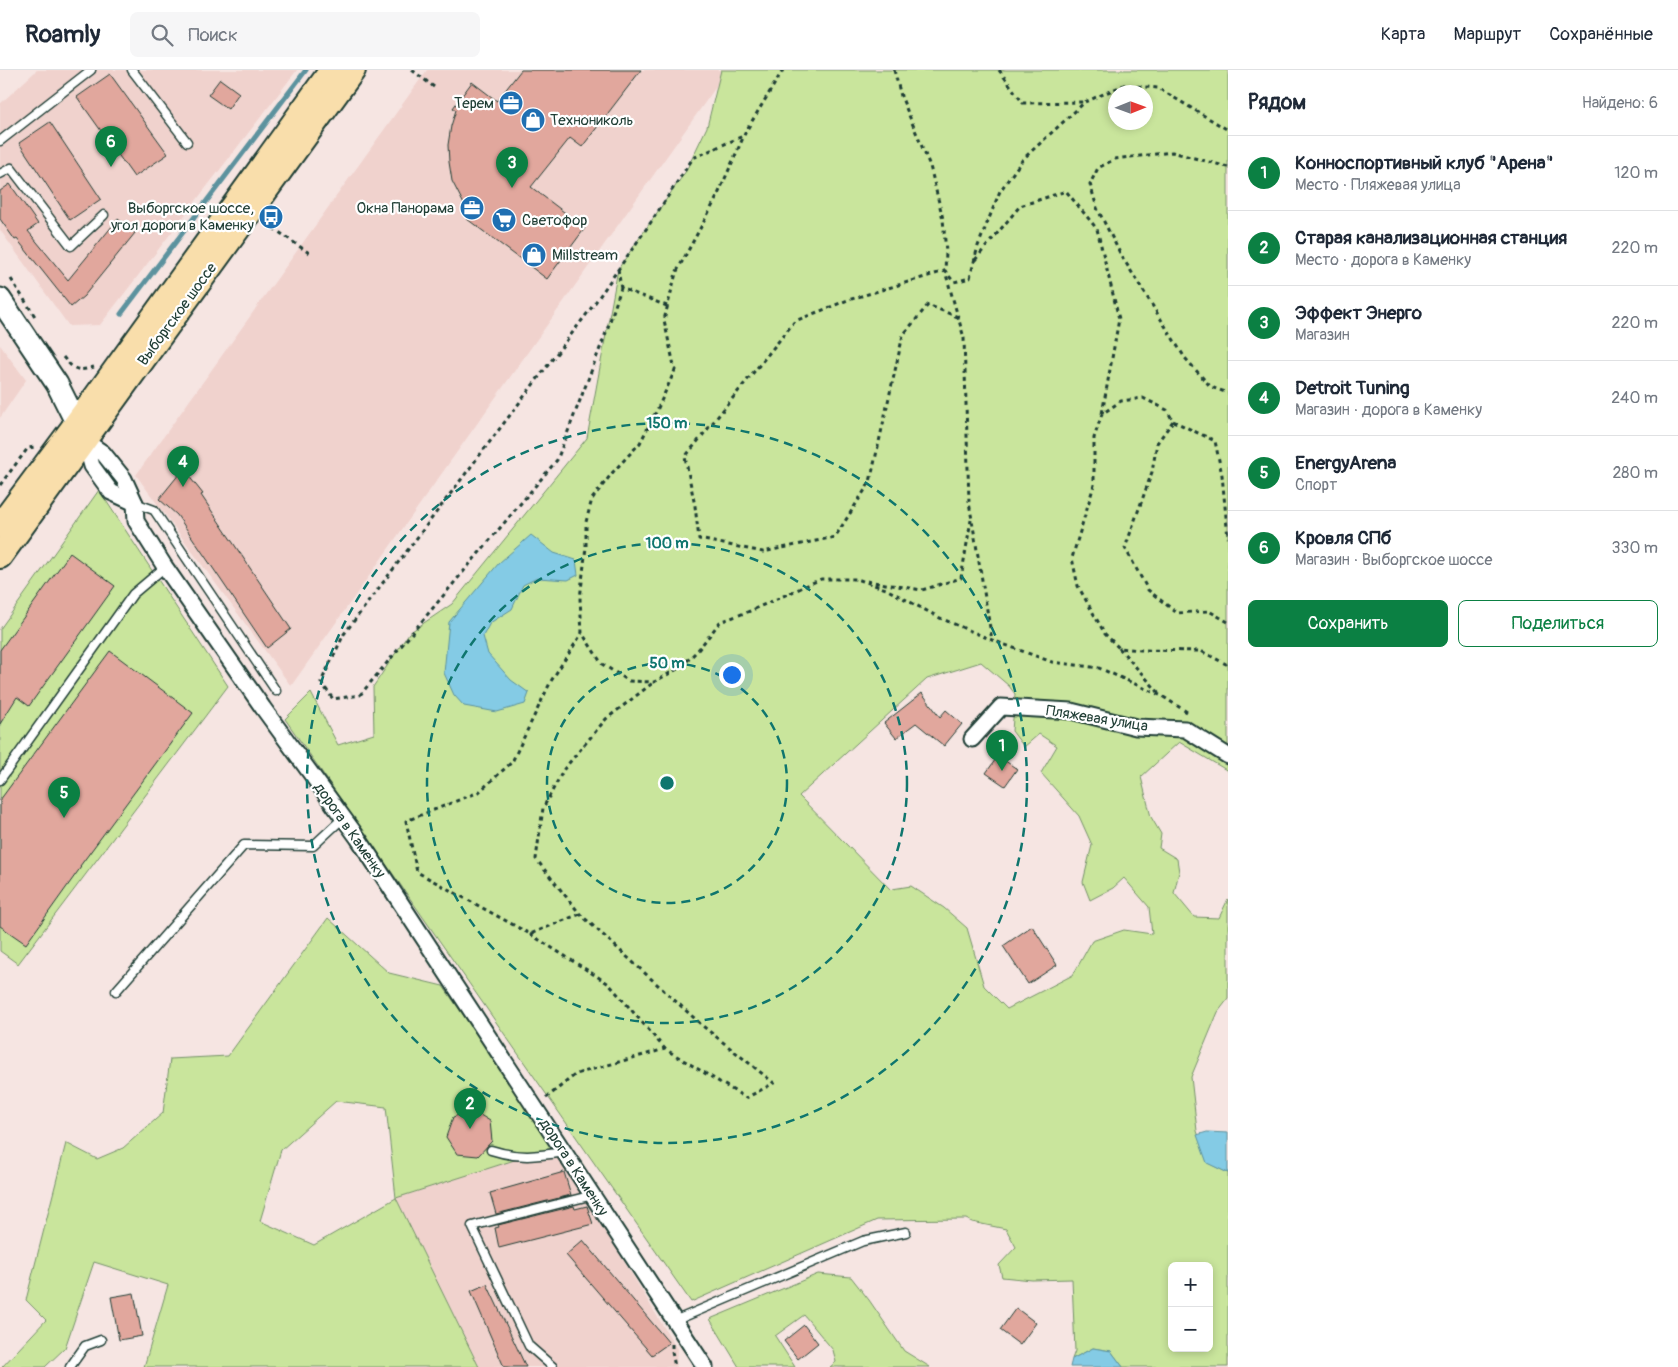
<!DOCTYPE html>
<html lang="ru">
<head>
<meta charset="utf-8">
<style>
	body { margin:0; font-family:Pangolin,sans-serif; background:#f6f6f7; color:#1f2937 }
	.controls { position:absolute; right:15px; bottom:15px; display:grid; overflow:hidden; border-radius:8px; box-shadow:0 2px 8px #0003 }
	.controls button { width:45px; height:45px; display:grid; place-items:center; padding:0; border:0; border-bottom:1px solid #e0e1e3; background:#fff; color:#1f2937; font:25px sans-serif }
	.compass { position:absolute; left:1108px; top:15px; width:45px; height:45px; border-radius:50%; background:#fff; box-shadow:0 2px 8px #0003; rotate:89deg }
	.you { position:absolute; left:731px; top:604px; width:18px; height:18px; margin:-12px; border:4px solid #fff; border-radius:50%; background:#1a73e8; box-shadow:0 0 0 8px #1a73e833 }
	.badge { display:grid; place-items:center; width:32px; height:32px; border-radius:50%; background:#0b8043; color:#fff; font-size:16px; font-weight:700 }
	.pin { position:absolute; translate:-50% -41px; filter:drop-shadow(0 1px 2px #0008) }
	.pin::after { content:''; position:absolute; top:26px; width:18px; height:15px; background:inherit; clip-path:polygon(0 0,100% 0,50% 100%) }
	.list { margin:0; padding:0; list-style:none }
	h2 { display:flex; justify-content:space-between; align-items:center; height:65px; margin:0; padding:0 20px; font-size:21px }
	h2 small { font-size:16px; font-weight:400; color:#747a83 }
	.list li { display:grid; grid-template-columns:32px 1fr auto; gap:15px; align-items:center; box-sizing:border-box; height:75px; padding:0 20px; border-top:1px solid #e0e1e3 }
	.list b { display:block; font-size:19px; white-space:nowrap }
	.list p { margin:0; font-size:16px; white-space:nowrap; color:#747a83 }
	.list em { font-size:16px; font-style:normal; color:#747a83 }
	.actions { display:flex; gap:10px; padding:15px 20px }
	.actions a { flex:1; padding:11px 0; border:1px solid #0b8043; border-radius:8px; text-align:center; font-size:18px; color:#0b8043 }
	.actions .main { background:#0b8043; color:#fff }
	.icon { flex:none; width:28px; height:28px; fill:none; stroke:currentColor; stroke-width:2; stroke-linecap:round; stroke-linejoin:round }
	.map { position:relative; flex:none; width:1228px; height:1297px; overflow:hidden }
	header { display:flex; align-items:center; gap:30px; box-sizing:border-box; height:70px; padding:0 25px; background:#fff; border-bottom:1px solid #e0e1e3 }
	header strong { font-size:24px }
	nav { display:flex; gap:28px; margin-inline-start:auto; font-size:18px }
	.search { width:350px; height:45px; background:#f6f6f7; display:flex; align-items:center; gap:12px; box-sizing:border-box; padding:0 18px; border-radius:8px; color:#747a83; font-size:19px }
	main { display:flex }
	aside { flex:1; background:#fff }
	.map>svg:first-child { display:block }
</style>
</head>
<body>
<header>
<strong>Roamly</strong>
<div class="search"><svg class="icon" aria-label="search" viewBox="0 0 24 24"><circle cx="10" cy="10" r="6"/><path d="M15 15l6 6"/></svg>Поиск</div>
<nav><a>Карта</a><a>Маршрут</a><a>Сохранённые</a></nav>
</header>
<main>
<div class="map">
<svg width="1228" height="1297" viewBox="0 0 1228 1297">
	<rect width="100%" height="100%" fill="#f6e5e2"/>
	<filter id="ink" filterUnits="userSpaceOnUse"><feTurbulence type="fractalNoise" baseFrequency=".02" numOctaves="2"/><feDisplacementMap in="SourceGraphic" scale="10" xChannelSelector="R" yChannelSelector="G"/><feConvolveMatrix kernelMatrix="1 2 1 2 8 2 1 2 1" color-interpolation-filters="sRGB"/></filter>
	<g filter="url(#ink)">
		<g fill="#f0d2cd">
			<path d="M37 0H297L100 255 69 256 0 160V34Z"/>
			<path d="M427 0H728L291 616 136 405Z"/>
			<path d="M0 275 26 310 0 348Z"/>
			<path d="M555 1077 677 1279 676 1297H479L396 1128Z"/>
		</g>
		<g fill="#c9e59c" stroke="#749168" fill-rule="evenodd">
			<path d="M721 0H1228V701L1179 672 1141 707 1151 747 1161 764 1159 778 1177 789 1179 802 1174 823 1194 847 1219 848 1228 829V929L1218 942 1191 1007 1197 1061 1208 1093 1228 1103V1297H1123L1111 1281 1093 1278 1072 1289 1075 1281 1072 1209 1032 1210 1002 1207 999 1195 1016 1177 1006 1159 972 1152 966 1149 877 1150 691 1232 285 649 311 623 338 675 374 664 373 617 409 563 452 534 587 368 618 199 686 101 707 57ZM1116 22H1146V52H1116ZM981 592 1009 616 1015 624 1012 661 1024 677 1039 664 1057 676 1041 703 1079 746 1092 775 1083 812 1090 830 1113 818 1124 808 1149 837 1152 864 1124 860 1092 871 1073 905 1007 939 984 916 967 858 944 838 911 816 892 819 891 820 799 726 927 609ZM1172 1196H1209V1278H1172Z"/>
			<path d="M99 420 228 616 18 894 0 881V559Z"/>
			<path d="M328 848 389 903 443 916 555 1077 396 1128 479 1297H144L168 1215 94 1192 65 1278 45 1297H2L46 1250 26 1230 66 1073 97 1089 123 1078 163 1043 170 989 228 986ZM336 1031 386 1037 396 1128 314 1175 260 1151 281 1080Z"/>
			<path d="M818 1204 851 1207 869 1230 904 1281 930 1297H830L836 1292 833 1280 804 1245 775 1266 795 1297H739L710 1249Z"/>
		</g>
		<g fill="#84cbe5" stroke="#5c929e">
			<path d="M531 465 554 483 576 490 578 505 568 510 537 508 523 515 512 539 490 553 483 566 488 584 511 610 529 623 525 634 497 642 464 636 454 625 444 603 449 552 499 493Z"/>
			<path d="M1207 1062 1228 1063V1103L1207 1093 1197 1065Z"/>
			<path d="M1093 1278 1111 1281 1123 1297H1070L1072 1289Z"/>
		</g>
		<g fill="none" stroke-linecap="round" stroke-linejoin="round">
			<path stroke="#5c929e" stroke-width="5" d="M121 244 306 0"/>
		</g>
		<g fill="#e1a79d" stroke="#1f3d34">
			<path d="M521 0H641L582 77 570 68 531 117 585 158 568 181V186H564L547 209 467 149 470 146 452 111 449 92 448 75 451 56 456 40 453 38 472 12 497 31Z"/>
			<path d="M110 4 168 84 134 107 77 27Z"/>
			<path d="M220 9 239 23 228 39 208 25Z"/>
			<path d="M50 52 101 129 70 150 19 73Z"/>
			<path d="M10 114 38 154 28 161 68 210 118 149 135 163 84 226 71 237 17 169 15 170 0 149V121Z"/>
			<path d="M180 403 188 405 203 424 201 425 291 559 267 578 177 445 159 429Z"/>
			<path d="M70 483 115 516 29 636 17 627 0 654V580Z"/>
			<path d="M110 581 193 643 80 796 81 797 26 874 0 856V730Z"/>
			<path d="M922 623 940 647 946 640 962 654 944 676 916 653 896 668 884 653Z"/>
			<path d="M998 686 1017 699 1005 716 986 703Z"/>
			<path d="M1032 856 1057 895 1028 914 1003 876Z"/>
			<path d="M472 1040 490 1051 492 1071 478 1086 457 1084 446 1067 453 1047Z"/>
			<path d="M564 1102 571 1125 496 1144 490 1123Z"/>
			<path d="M574 1136 575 1139 587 1136 593 1154 499 1178 495 1158 499 1157 498 1155Z"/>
			<path d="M583 1170 669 1273 652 1285 566 1185Z"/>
			<path d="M487 1214 526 1297H504L471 1221Z"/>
			<path d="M134 1223 142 1266 119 1270 111 1227Z"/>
			<path d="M1016 1238 1036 1253 1020 1275 1000 1260Z"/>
			<path d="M804 1255 818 1273 798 1289 784 1271Z"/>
		</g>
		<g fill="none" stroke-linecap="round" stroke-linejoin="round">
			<defs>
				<g id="lane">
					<path d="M132 0 187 72"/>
					<path d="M0 71 91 0"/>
					<path d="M0 104 11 98 71 176 104 145"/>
					<path d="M135 433 154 440 276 621"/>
					<path d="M0 710 133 524 165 497"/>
					<path d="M116 921 244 775 313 776 343 748"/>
					<path d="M491 1080C518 1089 538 1086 565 1082"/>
					<path d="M674 1251 863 1171 906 1162"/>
					<path d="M70 1297 85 1276 101 1270"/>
					<path d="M553 1297 529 1276 472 1156 593 1125"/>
				</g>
				<g id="street">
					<path d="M85 371 103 383 124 409 135 433 136 451 165 497 263 638 358 768 705 1297"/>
					<path d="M85 371 92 396 111 422 135 433"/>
					<path d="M972 669 1001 637 1071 641 1136 657 1185 659 1228 686"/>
				</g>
				<path id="secondary" d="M0 229 57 314 83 366"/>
				<g id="primary">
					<path d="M0 456 85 342 332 0"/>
					<path d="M0 486 353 0"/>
				</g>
			</defs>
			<use href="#lane" stroke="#1f3d34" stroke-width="11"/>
			<use href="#street" stroke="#1f3d34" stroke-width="19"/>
			<use href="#secondary" stroke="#1f3d34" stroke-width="25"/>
			<use href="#primary" stroke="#1f3d34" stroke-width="28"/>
			<g stroke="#1f3d34" stroke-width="3" stroke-dasharray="4 4" stroke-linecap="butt">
				<path d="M412 0 434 17"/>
				<path d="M783 0 746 61 716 129 676 203 664 250 675 300 658 338 640 373 613 402 592 429 586 452V477L580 529 582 563 602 594 629 611 654 612 681 597 698 580 720 552 750 541 821 509H857L886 519 940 548 992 570 1052 592 1099 598 1162 626 1190 644"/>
				<path d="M894 0 901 26 930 96 943 149 946 182 945 201 954 212 970 208 978 176 1000 121 1023 89 1085 32 1124 15 1158 18 1228 60"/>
				<path d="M999 0 1023 33 1084 32"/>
				<path d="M1228 97 1172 82 1115 89 1098 98 1090 114 1097 138 1121 185 1185 288 1211 317 1228 323"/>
				<path d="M273 158 312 185"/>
				<path d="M975 190 1020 136 1066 121 1097 159 1119 249 1102 344"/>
				<path d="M618 199 621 218"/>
				<path d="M11 209 36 248"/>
				<path d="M667 236 621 218 607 260 557 390 360 625 333 629 321 612 344 564 592 237 651 152 693 88 743 66"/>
				<path d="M958 247 928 235 903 265 870 412 835 467 763 482 699 469 695 436 685 387 795 251 848 230 945 201 964 268 969 432 992 570"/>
				<path d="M63 287C74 300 77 302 94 297"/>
				<path d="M1173 351 1215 371 1222 405 1228 468"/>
				<path d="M0 415 28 378 35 377"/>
				<path d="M867 511 922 520 961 508 971 450"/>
				<path d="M1228 552 1209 541 1177 543 1148 520 1125 478 1152 402 1157 373 1173 351 1167 340 1143 328 1121 331 1102 344 1094 368V415L1072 488 1078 516 1105 564 1119 578 1141 580 1201 581 1226 594 1228 591"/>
				<path d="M1119 578 1160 624"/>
				<path d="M580 844 530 864 417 802 406 751 479 722 512 692 551 611 582 563"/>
				<path d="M530 864 609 914 665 979"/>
				<path d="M546 1028 576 1004 665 979 746 1028 774 1013 704 957 580 844 536 789 543 738 564 699 606 649 654 612"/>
				<path d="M672 1274V1282L675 1297"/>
			</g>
			<use href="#lane" stroke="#fff" stroke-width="8"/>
			<use href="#street" stroke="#fff" stroke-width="15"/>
			<use href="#secondary" stroke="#fff" stroke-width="21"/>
			<use href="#primary" stroke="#f9deab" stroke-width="24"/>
		</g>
	</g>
	<g fill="none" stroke="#0f766e" stroke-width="2.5" stroke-dasharray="9 6">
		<circle cx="667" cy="713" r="120"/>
		<circle cx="667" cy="713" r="240"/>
		<circle cx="667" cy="713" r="360"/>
	</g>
	<defs>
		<symbol id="office-disc" viewBox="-11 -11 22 22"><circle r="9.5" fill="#1f6fb2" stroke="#fff"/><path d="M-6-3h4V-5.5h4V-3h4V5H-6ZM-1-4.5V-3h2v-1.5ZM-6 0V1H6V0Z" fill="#fff"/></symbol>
		<symbol id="shop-disc" viewBox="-11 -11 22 22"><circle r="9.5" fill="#1f6fb2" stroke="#fff"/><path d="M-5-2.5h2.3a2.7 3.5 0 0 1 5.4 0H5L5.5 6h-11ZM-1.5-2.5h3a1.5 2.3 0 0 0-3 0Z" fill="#fff"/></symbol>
		<symbol id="bus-disc" viewBox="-11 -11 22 22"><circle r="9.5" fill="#1f6fb2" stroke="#fff"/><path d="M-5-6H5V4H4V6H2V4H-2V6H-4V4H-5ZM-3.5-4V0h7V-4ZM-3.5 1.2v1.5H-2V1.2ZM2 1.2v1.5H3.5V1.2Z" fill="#fff"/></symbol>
		<symbol id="supermarket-disc" viewBox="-11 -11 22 22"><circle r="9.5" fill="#1f6fb2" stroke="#fff"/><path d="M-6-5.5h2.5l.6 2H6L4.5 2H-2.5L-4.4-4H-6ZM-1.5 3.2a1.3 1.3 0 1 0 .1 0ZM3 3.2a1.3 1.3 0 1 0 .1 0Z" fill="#fff"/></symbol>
	</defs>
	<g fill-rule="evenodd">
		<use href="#office-disc" x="497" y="19" width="28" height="28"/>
		<use href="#shop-disc" x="519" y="36" width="28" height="28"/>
		<use href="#office-disc" x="458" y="124" width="28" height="28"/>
		<use href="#bus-disc" x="257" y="133" width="28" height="28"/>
		<use href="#supermarket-disc" x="490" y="136" width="28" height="28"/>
		<use href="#shop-disc" x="520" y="171" width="28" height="28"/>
	</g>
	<g text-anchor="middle" stroke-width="4.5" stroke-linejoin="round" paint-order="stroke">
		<g font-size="15" fill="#1f3d34" stroke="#fff" text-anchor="end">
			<text x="494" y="38">Терем</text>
			<text x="550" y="55" text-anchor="start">Технониколь</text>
			<text x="254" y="143">Выборгское шоссе,<tspan x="254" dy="17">угол дороги в Каменку</tspan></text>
			<text x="454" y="143">Окна Панорама</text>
			<text x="522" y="155" text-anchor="start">Светофор</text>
			<text x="552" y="190" text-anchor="start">Millstream</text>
		</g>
		<g font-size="15" fill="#1f3d34" stroke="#fff">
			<text transform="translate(177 244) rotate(-54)" y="5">Выборгское шоссе</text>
			<text transform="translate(1097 648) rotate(9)" y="5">Пляжевая улица</text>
			<text transform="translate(350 760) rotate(55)" y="5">дорога в Каменку</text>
			<text transform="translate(574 1097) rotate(57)" y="5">дорога в Каменку</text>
		</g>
	</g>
	<circle cx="667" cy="713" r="8" fill="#0f766e" stroke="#fff" stroke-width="2.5"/>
	<g font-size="15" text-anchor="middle" font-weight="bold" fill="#0f766e" stroke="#fff" stroke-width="4.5" stroke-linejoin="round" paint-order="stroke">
		<text x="667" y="358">150 m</text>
		<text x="667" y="478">100 m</text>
		<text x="667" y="598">50 m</text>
	</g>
</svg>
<div class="controls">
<button>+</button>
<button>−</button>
</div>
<svg class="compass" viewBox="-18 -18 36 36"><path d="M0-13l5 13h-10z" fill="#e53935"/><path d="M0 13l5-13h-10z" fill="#747a83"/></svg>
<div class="you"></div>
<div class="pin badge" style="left:1002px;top:701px">1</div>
<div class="pin badge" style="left:470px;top:1059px">2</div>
<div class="pin badge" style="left:512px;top:118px">3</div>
<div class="pin badge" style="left:183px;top:417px">4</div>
<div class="pin badge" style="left:64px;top:748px">5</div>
<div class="pin badge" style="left:111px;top:97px">6</div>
</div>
<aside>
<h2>Рядом<small>Найдено: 6</small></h2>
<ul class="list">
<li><span class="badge">1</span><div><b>Конноспортивный клуб &quot;Арена&quot;</b><p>Место · Пляжевая улица</p></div><em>120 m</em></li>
<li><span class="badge">2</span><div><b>Старая канализационная станция</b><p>Место · дорога в Каменку</p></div><em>220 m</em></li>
<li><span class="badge">3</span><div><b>Эффект Энерго</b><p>Магазин</p></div><em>220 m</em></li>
<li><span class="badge">4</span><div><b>Detroit Tuning</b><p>Магазин · дорога в Каменку</p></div><em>240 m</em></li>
<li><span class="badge">5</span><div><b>EnergyArena</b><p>Спорт</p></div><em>280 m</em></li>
<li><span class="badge">6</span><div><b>Кровля СПб</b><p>Магазин · Выборгское шоссе</p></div><em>330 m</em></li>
</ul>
<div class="actions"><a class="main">Сохранить</a><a>Поделиться</a></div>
</aside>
</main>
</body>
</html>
